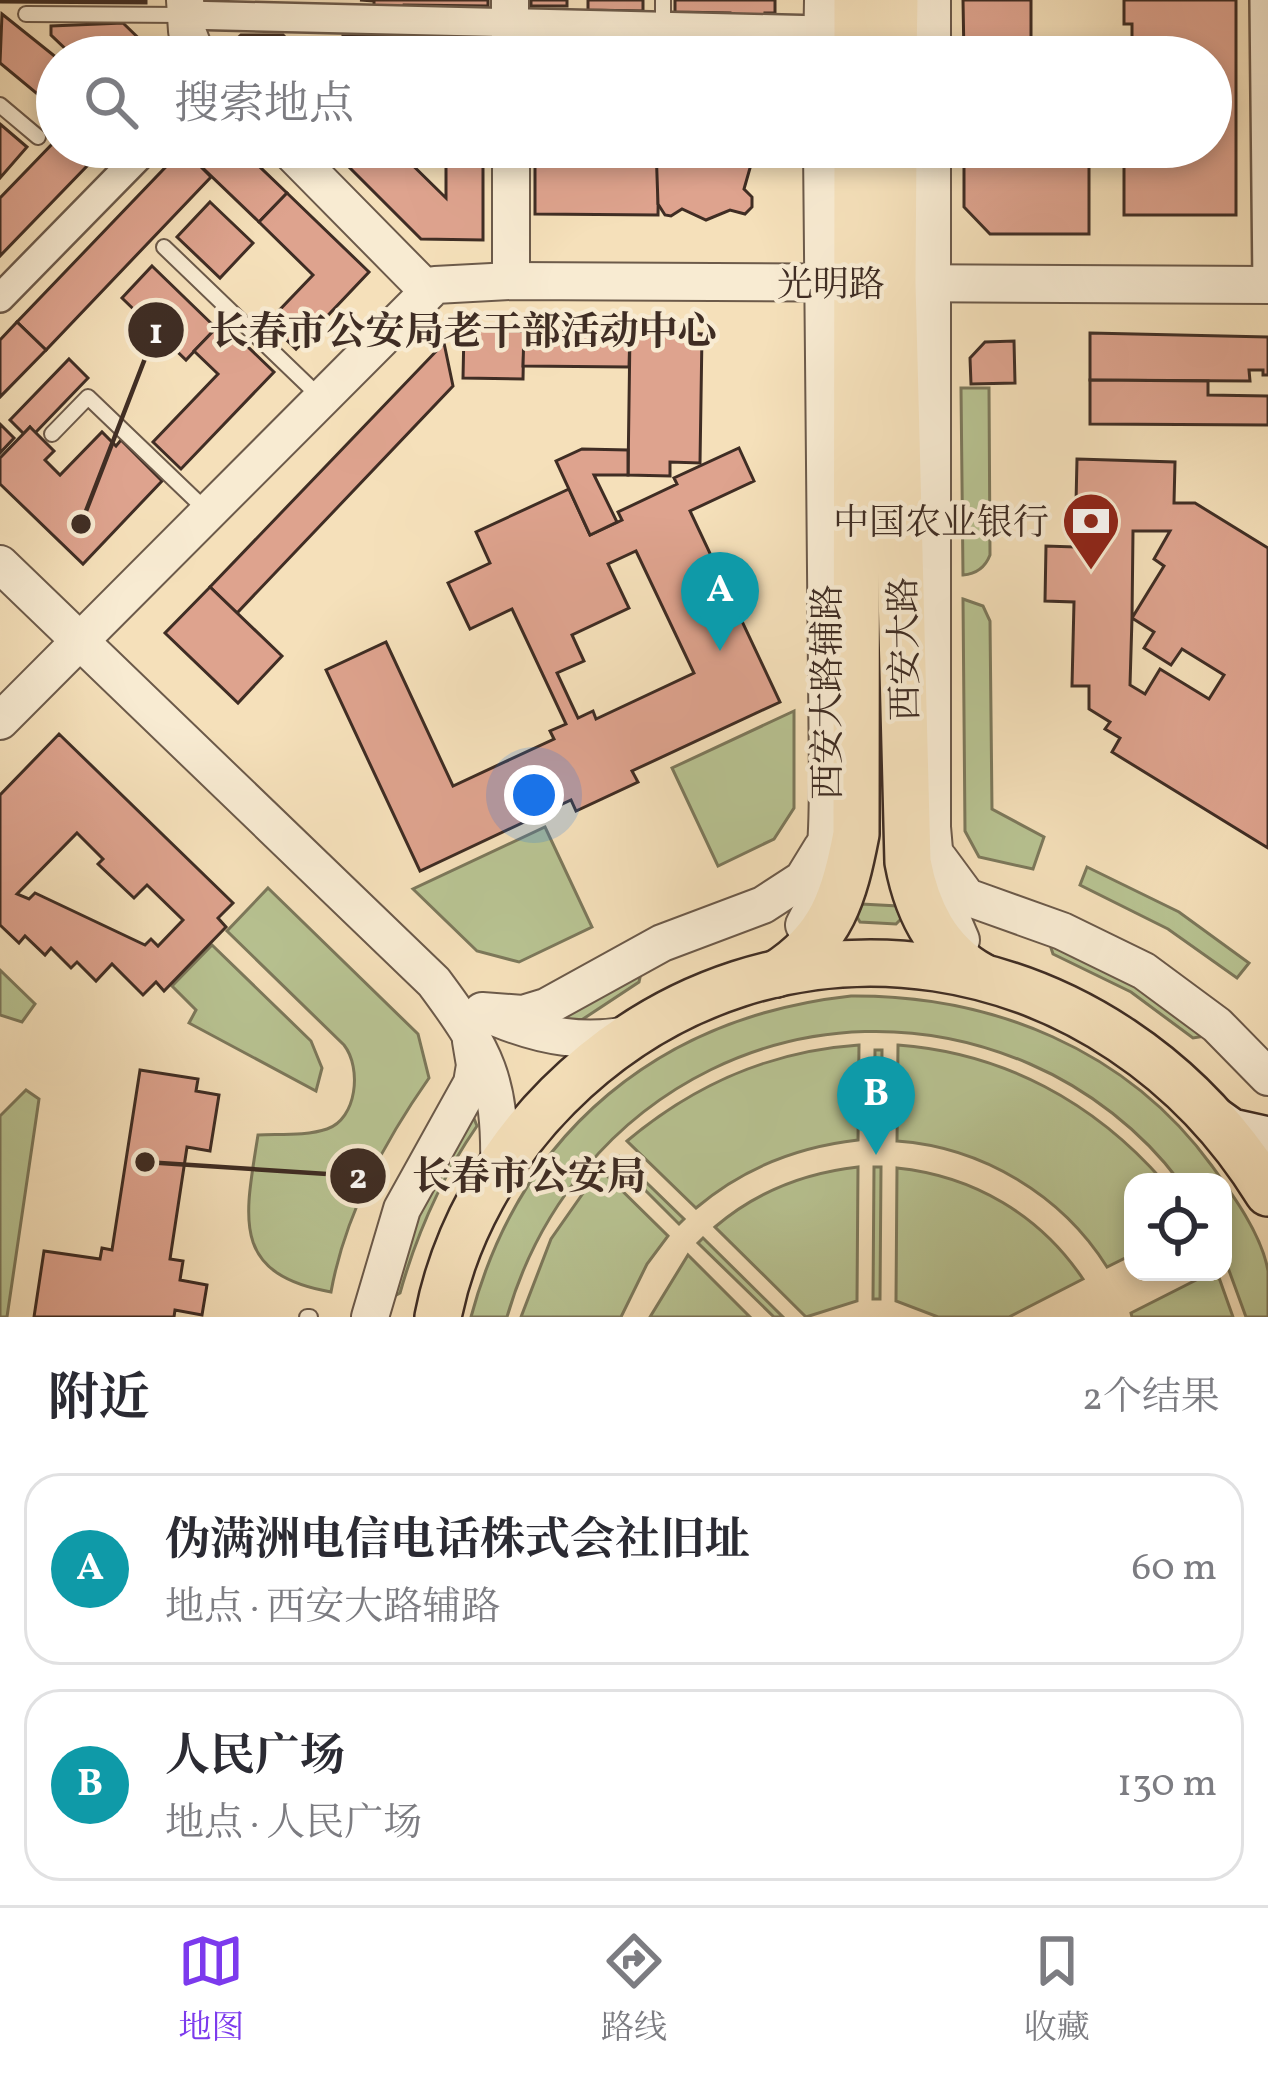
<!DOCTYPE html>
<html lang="zh">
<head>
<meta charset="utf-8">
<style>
	body { margin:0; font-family:Vollkorn,"Noto Serif SC",serif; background:#f2f2f3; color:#2b2b33 }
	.controls { position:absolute; right:36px; bottom:36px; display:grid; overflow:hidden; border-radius:24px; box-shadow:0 6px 18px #0003 }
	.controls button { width:108px; height:108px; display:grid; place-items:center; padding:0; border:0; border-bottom:3px solid #e1e1e2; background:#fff; color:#2b2b33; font:60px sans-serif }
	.you { position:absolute; left:534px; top:795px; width:42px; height:42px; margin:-30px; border:9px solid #fff; border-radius:50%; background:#1a73e8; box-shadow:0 0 0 18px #1a73e833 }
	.badge { display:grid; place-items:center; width:78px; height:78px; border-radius:50%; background:#7c3aed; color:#fff; font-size:39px; font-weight:700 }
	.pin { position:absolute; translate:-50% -99px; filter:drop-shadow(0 3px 6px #0008) }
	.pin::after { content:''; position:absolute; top:63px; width:42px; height:36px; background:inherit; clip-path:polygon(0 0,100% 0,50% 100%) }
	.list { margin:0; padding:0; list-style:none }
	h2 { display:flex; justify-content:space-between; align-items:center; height:156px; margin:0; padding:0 48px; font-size:51px }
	h2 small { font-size:39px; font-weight:400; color:#7c7c81 }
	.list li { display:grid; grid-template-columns:78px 1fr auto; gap:36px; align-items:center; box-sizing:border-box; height:192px; margin:0 24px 24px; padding:0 24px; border:3px solid #e1e1e2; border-radius:36px }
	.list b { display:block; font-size:45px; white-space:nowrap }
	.list p { margin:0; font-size:39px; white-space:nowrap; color:#7c7c81 }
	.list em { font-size:39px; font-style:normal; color:#7c7c81 }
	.icon { flex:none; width:66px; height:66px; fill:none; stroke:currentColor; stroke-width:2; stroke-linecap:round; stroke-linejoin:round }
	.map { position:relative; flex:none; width:1268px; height:1317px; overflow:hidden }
	.search { position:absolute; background:#fff; box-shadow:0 6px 18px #0003; left:36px; right:36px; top:36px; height:132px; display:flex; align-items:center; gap:30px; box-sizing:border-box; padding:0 42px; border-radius:66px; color:#7c7c81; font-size:45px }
	.sheet { height:588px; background:#fff }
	nav { display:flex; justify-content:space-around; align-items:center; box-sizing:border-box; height:168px; border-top:3px solid #e1e1e2; background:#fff; font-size:33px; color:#7c7c81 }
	nav a { display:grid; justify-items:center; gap:6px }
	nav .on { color:#7c3aed }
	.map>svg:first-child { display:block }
</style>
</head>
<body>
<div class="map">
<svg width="1268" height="1317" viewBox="0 0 1268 1317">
	<rect width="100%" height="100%" fill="#f5e0ba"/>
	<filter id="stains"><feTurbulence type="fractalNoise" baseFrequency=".00167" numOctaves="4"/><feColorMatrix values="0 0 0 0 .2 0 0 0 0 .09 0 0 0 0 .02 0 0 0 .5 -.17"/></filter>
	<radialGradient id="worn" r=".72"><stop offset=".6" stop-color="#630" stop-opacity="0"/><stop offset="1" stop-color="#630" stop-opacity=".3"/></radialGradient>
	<g fill="#b8c392" stroke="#7c785b" stroke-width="3">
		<path d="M961 388H989L990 555C985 568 976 574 963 575Z"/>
		<path d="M963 599 983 606 990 621 992 809 1044 837 1033 869 979 857 965 831Z"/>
		<path d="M794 711V808L774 839 718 866 672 768Z"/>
		<path d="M545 827 592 927 519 962 477 951 413 889Z"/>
		<path d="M1087 867 1179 912 1249 963 1237 978 1168 929 1080 885Z"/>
		<path d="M268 888 418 1034 429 1078C384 1142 345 1214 331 1292 230 1274 245 1218 258 1135 279 1134 307 1136 327 1129 357 1119 362 1068 344 1045L227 931Z"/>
		<path d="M861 904 898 906 904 916 896 924 860 922 854 912Z"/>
		<path d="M212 945 311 1041 322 1068 316 1091 189 1023 196 1010 172 986Z"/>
		<path d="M1050 945 1100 955 1205 1036 1193 1038 1131 992 1053 954Z"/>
		<path d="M0 970 35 1004 22 1022 0 1015Z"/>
		<path d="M641 973 639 982 577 1023 567 1019 565 1014Z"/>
		<path d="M851 996C992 995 1127 1049 1212 1166 1233 1195 1262 1235 1268 1271 1268 1285 1268 1302 1268 1317H1246L1223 1254V1182H1180C1142 1131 1088 1089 1030 1064 811 969 572 1090 507 1317H471C521 1130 661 1017 851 996Z"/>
		<path d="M859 1045 858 1140C796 1147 743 1168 696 1208L627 1141C695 1084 770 1051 859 1045Z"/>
		<path d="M898 1045C1004 1053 1094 1102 1164 1182H1133V1254L1107 1267C1062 1195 982 1147 897 1141Z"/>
		<path d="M875 1050H882L881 1140H874Z"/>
		<path d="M26 1090 39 1099 7 1317H0V1116Z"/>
		<path d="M473 1116 477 1126C441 1178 417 1233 400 1293L391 1298 393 1253Z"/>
		<path d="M619 1156 684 1219 679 1224 615 1160Z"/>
		<path d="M858 1167 857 1301 806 1317 715 1227C756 1192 804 1173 858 1167Z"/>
		<path d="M874 1167H881L880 1299H873Z"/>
		<path d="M897 1168C974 1176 1040 1215 1083 1279L1009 1317H938L896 1301Z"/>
		<path d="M600 1169 668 1236 647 1264 621 1317H521L551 1239Z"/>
		<path d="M703 1238 783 1317H774L698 1243Z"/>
		<path d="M688 1255 750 1317H650Z"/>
		<path d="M1212 1272H1217L1233 1317H1132L1131 1313Z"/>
	</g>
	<g fill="#dea38e" stroke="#3f2d24" stroke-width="3" fill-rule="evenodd">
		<path d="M0 0H146V3L0 2Z"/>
		<path d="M360 0H488V6L404 5 403 10 374 9V1Z"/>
		<rect x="531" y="0" width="36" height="6"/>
		<path d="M588 0H643V11L588 10Z"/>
		<path d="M675 0H775V13H765V21H730V13L675 12Z"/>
		<path d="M963 0H1031V57H964Z"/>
		<path d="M1124 0H1236V215H1124V152H1132V147H1211V57H1132V24H1124Z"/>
		<path d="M2 14 57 58V90L47 102 0 63Z"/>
		<path d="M123 23 158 57H74L51 35V26Z"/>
		<path d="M241 35H283L304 57H243L231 44Z"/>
		<path d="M343 36 484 37V57H344Z"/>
		<path d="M706 42 723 47 733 55 747 49 754 57H660L665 50 681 53Z"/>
		<path d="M536 52 659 53V57H536Z"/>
		<path d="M0 124 27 147 0 178Z"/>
		<path d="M57 139V147H67L87 166 0 256V198Z"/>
		<path d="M94 147H126L111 163Z"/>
		<path d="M185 147H239L287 193 259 222 183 149Z"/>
		<path d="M329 147H394L446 198V147H483V240L421 239Z"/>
		<path d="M535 147H659L658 215 535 214Z"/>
		<path d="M656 147H756L744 189 752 197V207L745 214 730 210 706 220 682 209 671 216 665 215 658 204Z"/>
		<path d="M964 147H1031V165H1089V234H990L964 207Z"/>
		<path d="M183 149 211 177 46 350 17 322Z"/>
		<path d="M287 193 369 272 296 349 268 322 313 275 259 222Z"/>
		<path d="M210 202 253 243 220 278 177 237Z"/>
		<path d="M152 266 216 328 186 360 122 298Z"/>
		<path d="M17 322 46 350 0 397V340Z"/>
		<path d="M222 322 274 372 181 469 153 442 218 374 194 351Z"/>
		<path d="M464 330 524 331 523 379 463 378Z"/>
		<path d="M524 331 630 332 629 367 523 366Z"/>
		<path d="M630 332 702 334 700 463 670 462V476L628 475Z"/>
		<path d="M1090 333 1268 337V375H1263V370H1249L1250 381 1090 380Z"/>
		<path d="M1014 341 1015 383 971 384 970 358 985 342Z"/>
		<path d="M444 343 453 386 237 613 210 587Z"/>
		<path d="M69 359 88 378 35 433 30 427 24 434 10 420Z"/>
		<path d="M1090 380 1208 381V395L1268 396V425L1090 424Z"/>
		<path d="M0 424 14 438 0 453Z"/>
		<path d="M30 427 54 451 45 460 60 475 102 432 116 446 121 440 162 481 83 564 0 484V458Z"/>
		<path d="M739 448 754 481 690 511 780 702 632 771 638 782 576 811 571 800 420 871 326 670 386 642 453 786 554 739 550 731 566 724 512 609 470 629 448 583 490 563 476 532 569 489 590 535 622 520 618 512 677 484 674 478ZM636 551 694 673 596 719 593 711 578 718 557 673 584 661 572 635 629 608 608 564Z"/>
		<path d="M582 449 628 450V475H594L617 522 590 535 556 461Z"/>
		<path d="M1077 459 1175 462 1174 503H1195L1268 548V848L1112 752 1120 738 1105 729 1110 722 1089 709V686H1072L1074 602 1045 601 1046 546 1075 547ZM1133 531H1170L1154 559 1164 566 1132 618ZM1132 618 1154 632 1144 648 1171 665 1182 649 1224 675 1209 699 1160 669 1145 694 1130 685Z"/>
		<path d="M210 587 282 656 238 703 165 633Z"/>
		<path d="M59 734 233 903 218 918 226 927 164 991 156 982 143 995 112 964 96 981 77 962 71 968 51 948 45 955 25 936 19 943 0 925V795ZM77 833 103 859 98 864 134 898 147 885 183 920 158 946 151 939 145 945 35 893 29 899 17 894Z"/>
		<path d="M140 1070 198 1079 196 1091 219 1095 210 1151 187 1147 170 1259 183 1261 180 1280 207 1285 202 1315 175 1310 174 1317H34L44 1251 100 1259 102 1248 112 1250Z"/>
	</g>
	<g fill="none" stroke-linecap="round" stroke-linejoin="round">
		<defs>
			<g id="service">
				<path d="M26 14 185 15"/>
				<path d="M663 26V0"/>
				<path d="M0 105 38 137"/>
				<path d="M164 247 320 397"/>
				<path d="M52 434 88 397 207 511"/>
				<path d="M307 1317H310"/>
			</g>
			<g id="minor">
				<path d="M1264 0 1267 285"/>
				<path d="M185 15 822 30"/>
				<path d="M0 298 148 147"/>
			</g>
			<g id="tertiary">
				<path d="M185 0 187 31 197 57"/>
				<path d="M510 0V57"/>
				<path d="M822 57 823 0"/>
				<path d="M932 57V0"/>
				<path d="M286 147 426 289"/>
				<path d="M511 147V281"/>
				<path d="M932 147V827L937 884 961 940"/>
				<path d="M0 564 434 982C486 1052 501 1080 499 1168"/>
				<path d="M0 721 435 285 511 281 1268 285"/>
				<path d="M939 859 967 897 1062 931 1144 971 1217 1025 1268 1077"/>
				<path d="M804 925C830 881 827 829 828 780L822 147"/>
				<path d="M482 1011 523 1014 546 1007 662 943 763 905 803 879 822 848"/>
				<path d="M497 1018C543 1037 585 1044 634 1034"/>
				<path d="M370 1317 402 1209 472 1083 475 1065 471 1041"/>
			</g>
			<path id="secondary" d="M1211 1114 1232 1129 1268 1137"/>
			<g id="primary">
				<path d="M857 57V0"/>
				<path d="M894 57 895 0"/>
				<path d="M894 147 893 283 908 862C917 910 937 952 981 976"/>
				<path d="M776 974C832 939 844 896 856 834L857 147"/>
				<path d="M438 1317C454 1234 499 1155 558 1096 775 879 1112 939 1268 1193"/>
			</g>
		</defs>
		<use href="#service" stroke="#6c5a4a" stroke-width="18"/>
		<use href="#minor" stroke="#6c5a4a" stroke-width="32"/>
		<use href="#tertiary" stroke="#6c5a4a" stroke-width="40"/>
		<use href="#secondary" stroke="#3f2d24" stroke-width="44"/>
		<use href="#primary" stroke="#3f2d24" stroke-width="50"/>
		<use href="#service" stroke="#f8ebd2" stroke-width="14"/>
		<use href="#minor" stroke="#f8ebd2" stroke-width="27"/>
		<use href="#tertiary" stroke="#f8ebd2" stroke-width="36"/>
		<use href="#secondary" stroke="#f8ebd2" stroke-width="39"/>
		<use href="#primary" stroke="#f5e0ba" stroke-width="45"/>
	</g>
	<defs>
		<symbol id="bank-pin" viewBox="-11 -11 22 30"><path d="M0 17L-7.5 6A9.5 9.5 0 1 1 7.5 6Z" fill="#8f2418" stroke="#f8ebd2"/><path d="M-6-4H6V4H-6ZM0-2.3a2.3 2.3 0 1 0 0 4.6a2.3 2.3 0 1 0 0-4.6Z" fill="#fff"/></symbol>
	</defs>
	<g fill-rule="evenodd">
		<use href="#bank-pin" x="1058" y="488" width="66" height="90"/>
	</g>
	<g text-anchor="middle" stroke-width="9" stroke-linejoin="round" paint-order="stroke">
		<g font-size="36" fill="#3f2d24" stroke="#f8ebd2">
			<text x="831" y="296">光明路</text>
			<text transform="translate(903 649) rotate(-91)" y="13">西安大路</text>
			<text transform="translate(826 692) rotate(-90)" y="13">西安大路辅路</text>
		</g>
		<g font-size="36" fill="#3f2d24" stroke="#f8ebd2" text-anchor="end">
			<text x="1049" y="534">中国农业银行</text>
		</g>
	</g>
	<path fill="none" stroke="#3f2d24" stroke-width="4.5" d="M81 524L156 330M145 1162L358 1176"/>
	<g fill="#3f2d24" stroke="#f8ebd2" stroke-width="4.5">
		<circle cx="81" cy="524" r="12"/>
		<circle cx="145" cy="1162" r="12"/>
		<circle cx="156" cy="330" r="30"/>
		<circle cx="358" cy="1176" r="30"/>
	</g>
	<g font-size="36" text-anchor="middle" font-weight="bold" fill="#fff">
		<text x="156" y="343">1</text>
		<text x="358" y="1188">2</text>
	</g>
	<g font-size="39" text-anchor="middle" font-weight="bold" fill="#3f2d24" stroke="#f8ebd2" stroke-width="9" stroke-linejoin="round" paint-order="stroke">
		<text x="463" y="344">长春市公安局老干部活动中心</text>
		<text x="529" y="1189">长春市公安局</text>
	</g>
	<rect width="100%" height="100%" filter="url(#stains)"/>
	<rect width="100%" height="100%" fill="url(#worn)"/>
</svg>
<div class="controls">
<button><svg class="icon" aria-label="locate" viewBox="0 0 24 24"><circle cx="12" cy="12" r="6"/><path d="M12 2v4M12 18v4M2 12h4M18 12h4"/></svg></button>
</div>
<div class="you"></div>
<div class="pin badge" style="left:720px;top:651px;background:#0f9aa8">A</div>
<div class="pin badge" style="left:876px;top:1155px;background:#0f9aa8">B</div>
<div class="search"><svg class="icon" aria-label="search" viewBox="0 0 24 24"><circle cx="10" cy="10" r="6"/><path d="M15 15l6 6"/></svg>搜索地点</div>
</div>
<section class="sheet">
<h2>附近<small>2个结果</small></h2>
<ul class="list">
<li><span class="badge" style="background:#0f9aa8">A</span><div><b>伪满洲电信电话株式会社旧址</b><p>地点 · 西安大路辅路</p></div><em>60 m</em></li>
<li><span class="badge" style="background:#0f9aa8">B</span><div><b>人民广场</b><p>地点 · 人民广场</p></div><em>130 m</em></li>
</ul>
</section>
<nav>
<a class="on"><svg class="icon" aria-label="map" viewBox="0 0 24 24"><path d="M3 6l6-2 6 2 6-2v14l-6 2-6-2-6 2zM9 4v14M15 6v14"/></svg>地图</a>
<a><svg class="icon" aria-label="directions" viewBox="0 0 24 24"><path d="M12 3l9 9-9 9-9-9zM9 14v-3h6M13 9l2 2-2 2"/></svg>路线</a>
<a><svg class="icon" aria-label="saved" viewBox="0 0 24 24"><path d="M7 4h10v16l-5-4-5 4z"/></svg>收藏</a>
</nav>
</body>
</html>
